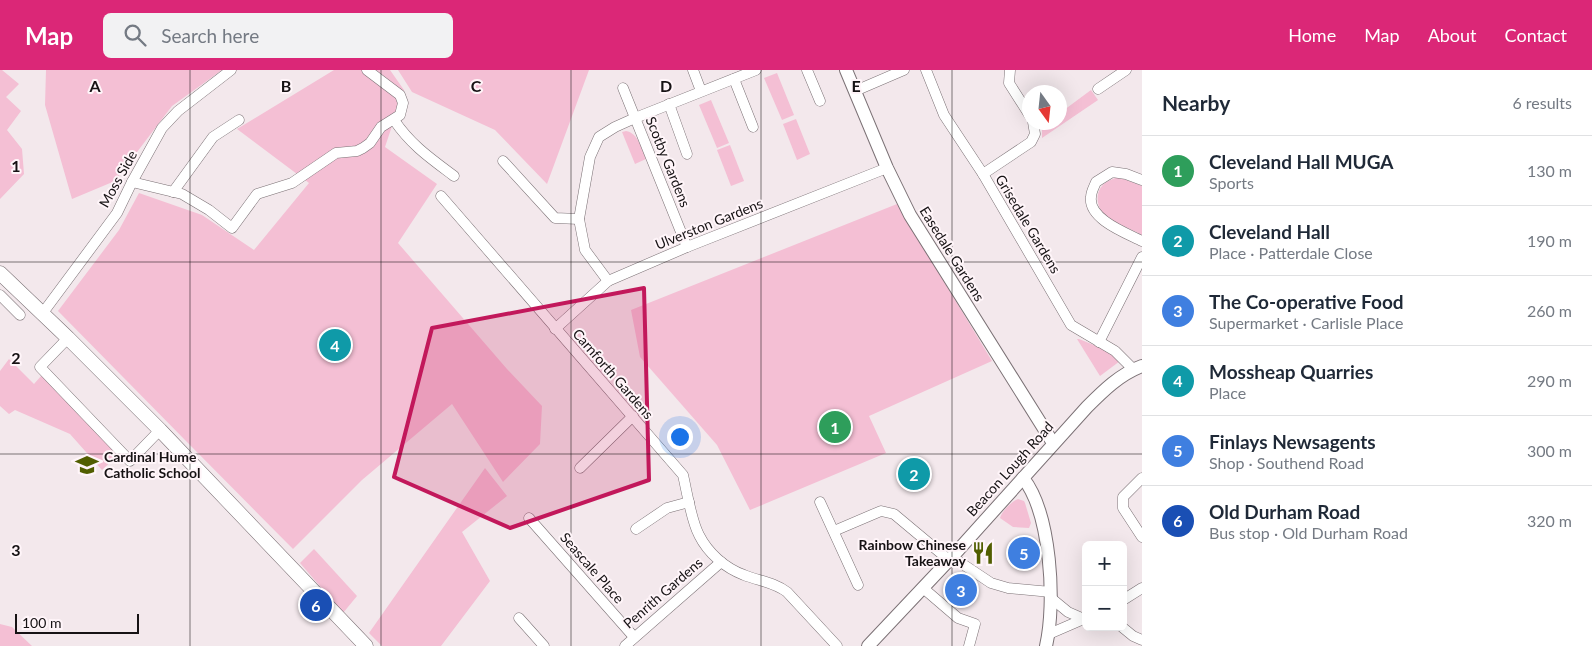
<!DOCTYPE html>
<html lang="en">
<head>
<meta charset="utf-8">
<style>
	body { margin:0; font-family:Lato,sans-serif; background:#f2f2f3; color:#1f2937 }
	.controls { position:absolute; right:15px; bottom:15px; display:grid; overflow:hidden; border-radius:8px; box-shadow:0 5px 20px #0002 }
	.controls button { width:45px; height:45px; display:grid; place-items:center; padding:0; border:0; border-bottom:1px solid #e0e1e3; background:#fff; color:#1f2937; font:25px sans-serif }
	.compass { position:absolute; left:1022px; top:15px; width:45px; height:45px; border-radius:50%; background:#fff; box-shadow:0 5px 20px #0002; rotate:165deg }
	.scale { position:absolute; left:15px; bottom:12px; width:124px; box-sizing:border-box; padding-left:5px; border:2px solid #161214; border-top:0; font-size:14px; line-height:18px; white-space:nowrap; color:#161214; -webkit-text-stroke:4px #fff5f9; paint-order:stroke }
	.you { position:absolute; left:679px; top:366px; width:18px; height:18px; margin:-12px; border:4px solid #fff; border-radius:50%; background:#1a73e8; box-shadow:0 0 0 8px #1a73e833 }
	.badge { display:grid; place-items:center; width:32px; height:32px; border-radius:50%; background:#db2777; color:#fff; font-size:16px; font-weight:700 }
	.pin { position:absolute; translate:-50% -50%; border:2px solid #fff; box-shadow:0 1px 5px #0006 }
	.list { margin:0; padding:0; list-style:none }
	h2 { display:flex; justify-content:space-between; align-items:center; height:65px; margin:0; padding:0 20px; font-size:21px }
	h2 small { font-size:16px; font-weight:400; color:#747a83 }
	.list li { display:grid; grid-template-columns:32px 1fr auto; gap:15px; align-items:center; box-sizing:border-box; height:70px; padding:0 20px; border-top:1px solid #e0e1e3 }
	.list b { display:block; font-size:19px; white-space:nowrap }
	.list p { margin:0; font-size:16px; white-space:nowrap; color:#747a83 }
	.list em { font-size:16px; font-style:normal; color:#747a83 }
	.icon { flex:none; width:28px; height:28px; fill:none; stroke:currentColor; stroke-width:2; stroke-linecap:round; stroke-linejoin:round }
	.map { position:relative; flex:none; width:1142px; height:576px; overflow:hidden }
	header { display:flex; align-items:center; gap:30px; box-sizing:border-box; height:70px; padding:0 25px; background:#db2777; color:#fff }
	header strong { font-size:24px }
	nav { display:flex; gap:28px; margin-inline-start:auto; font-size:18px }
	.search { width:350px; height:45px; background:#f2f2f3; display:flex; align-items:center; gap:12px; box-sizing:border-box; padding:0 18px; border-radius:8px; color:#747a83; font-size:19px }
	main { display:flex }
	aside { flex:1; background:#fff }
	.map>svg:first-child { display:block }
</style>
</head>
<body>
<header>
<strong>Map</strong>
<div class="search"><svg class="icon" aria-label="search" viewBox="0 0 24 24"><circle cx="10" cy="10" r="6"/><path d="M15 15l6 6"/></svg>Search here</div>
<nav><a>Home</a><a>Map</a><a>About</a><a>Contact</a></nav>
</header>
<main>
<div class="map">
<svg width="1142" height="576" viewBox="0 0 1142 576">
	<rect width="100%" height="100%" fill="#f3e8ec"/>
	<g fill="#f4bfd4">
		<path d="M0 0H2L19 14 6 27 21 41 7 60 22 79 24 104 0 129Z"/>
		<path d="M46 0H222L172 36 115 111 72 129 45 35Z"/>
		<path d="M334 0H390L404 20 385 77 437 114 398 173 507 299 542 336 540 374 503 412 452 334 362 410 293 479 184 369 58 241 119 160 139 123 202 145 254 180 309 113 237 59Z"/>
		<path d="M398 0H589L547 114 495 60 412 22Z"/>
		<path d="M777 3 794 45 782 50 764 8Z"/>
		<path d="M1091 20 1098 30 1042 68V55L1046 53 1060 52V43Z"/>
		<path d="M711 30 729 73 717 78 699 35Z"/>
		<path d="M796 49 810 84 797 90 783 54Z"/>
		<path d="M626 61C638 63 642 79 646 89L635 94 622 62Z"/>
		<path d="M730 75 744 111 731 116 717 80Z"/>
		<path d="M1115 108H1121L1142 116V165C1131 159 1117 154 1107 147 1098 141 1094 125 1102 116 1105 112 1111 110 1115 108Z"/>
		<path d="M897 134 992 291 869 346 886 383 750 440 717 375 640 287 631 240Z"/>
		<path d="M1077 269H1079L1111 282 1120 291 1100 306Z"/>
		<path d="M9 289 34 314 42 305 119 384 102 400 70 364 15 340 9 344 0 336V301Z"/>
		<path d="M485 398 507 426 462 462 490 511 441 576H382L369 563Z"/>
		<path d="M1018 429 1024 431 1025 433 1031 453 1029 458 1013 457 1000 448C1002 441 1011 432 1018 429Z"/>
		<path d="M314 479 357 526 343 543 300 493Z"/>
		<path d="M0 554 12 557 32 576H0Z"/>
	</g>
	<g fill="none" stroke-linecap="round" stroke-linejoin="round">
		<defs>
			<g id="minor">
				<path d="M693 0 701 21"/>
				<path d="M807 0 820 31"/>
				<path d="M926 0 944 45 983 104 1071 255 1115 281 1133 299"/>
				<path d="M1010 0 1009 13 1030 46"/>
				<path d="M734 9 753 57"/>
				<path d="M623 18 687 177"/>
				<path d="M1098 19 1126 0"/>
				<path d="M855 21 904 0"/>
				<path d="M669 34 687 84"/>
				<path d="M394 50C411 75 430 88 454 106"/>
				<path d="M503 91 555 148 579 149"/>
				<path d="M983 104 1031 72 1035 64 1033 52"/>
				<path d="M1142 110 1126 104 1112 102 1096 112C1094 117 1091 122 1091 127 1088 149 1126 163 1142 171"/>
				<path d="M132 112 182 124 209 140 232 158 257 124 292 113 336 83 357 81 363 78 370 73 381 57 400 45 403 33 400 25 367 0"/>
				<path d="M173 122 213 67 239 50"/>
				<path d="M441 126 683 405C687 422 691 450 699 465 708 483 725 498 744 505 759 511 774 512 787 522L837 576"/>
				<path d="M608 211 585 180 579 149 590 87 599 67 615 57 635 48 756 0"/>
				<path d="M0 225 20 245"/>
				<path d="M42 244 117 143 132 112 162 58 178 41 231 0"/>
				<path d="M555 259 608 211 687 177 887 98"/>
				<path d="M68 268 40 297 130 391 160 360"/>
				<path d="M1099 272 1142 187"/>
				<path d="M580 398 633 346"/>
				<path d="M1142 408 1123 427V438L1142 467"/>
				<path d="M820 432 858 515"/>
				<path d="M529 448 634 567"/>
				<path d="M636 459 667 438 689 432"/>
				<path d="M834 461 881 441 894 444 949 490"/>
				<path d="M952 487 991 513 1008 518 1051 522"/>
				<path d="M923 518 958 548 975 554 969 576"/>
				<path d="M1051 528 1068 542 1084 549"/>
				<path d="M1123 530 1142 518"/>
				<path d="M519 548 544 576"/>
				<path d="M1122 557 1133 566 1142 570"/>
				<path d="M1049 564 1086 548"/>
				<path d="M625 576 721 492"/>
			</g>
			<g id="tertiary">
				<path d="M846 0 887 98 910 145 1053 373"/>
				<path d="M1023 408C1051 443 1056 533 1046 576"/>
				<path d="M868 576 952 487 1087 337C1103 321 1120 304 1142 296"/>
			</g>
			<path id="secondary" d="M0 203 68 268 160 360 366 576"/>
		</defs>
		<use href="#minor" stroke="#7b7175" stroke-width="11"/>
		<use href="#tertiary" stroke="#7b7175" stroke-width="14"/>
		<use href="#secondary" stroke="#7b7175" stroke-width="15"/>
		<use href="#minor" stroke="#fff" stroke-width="10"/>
		<use href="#tertiary" stroke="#fff" stroke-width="12"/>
		<use href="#secondary" stroke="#fff" stroke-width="14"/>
	</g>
	<path fill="#c2185b" fill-opacity="0.2" stroke="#c2185b" stroke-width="4" stroke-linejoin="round" d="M644 218 649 410 510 458 394 407 432 258Z"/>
	<path fill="none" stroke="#161214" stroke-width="1" stroke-opacity="0.55" d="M190 0V576M381 0V576M571 0V576M761 0V576M952 0V576M0 192H1142M0 384H1142"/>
	<defs>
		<symbol id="school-bare" viewBox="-9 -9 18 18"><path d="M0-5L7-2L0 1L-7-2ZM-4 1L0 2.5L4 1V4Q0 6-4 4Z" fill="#515e00" stroke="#fff5f9" stroke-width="2.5" paint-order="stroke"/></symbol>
		<symbol id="restaurant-bare" viewBox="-9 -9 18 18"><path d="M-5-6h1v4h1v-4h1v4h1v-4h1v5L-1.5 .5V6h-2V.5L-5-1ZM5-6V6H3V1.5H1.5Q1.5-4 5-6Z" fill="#515e00" stroke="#fff5f9" stroke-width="2.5" paint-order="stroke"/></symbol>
	</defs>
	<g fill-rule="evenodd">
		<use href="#school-bare" x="71" y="379" width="32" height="32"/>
		<use href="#restaurant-bare" x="967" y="467" width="32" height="32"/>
	</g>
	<g text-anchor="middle" stroke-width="4" stroke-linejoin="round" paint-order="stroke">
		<g font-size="14" fill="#161214" stroke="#fff5f9">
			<text transform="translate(668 92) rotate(68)" y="5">Scotby Gardens</text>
			<text transform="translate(118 109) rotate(-61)" y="5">Moss Side</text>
			<text transform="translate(709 154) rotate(-22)" y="5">Ulverston Gardens</text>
			<text transform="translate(1028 154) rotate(59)" y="5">Grisedale Gardens</text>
			<text transform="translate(952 184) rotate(58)" y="5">Easedale Gardens</text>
			<text transform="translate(613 304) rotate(49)" y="5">Carnforth Gardens</text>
			<text transform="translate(1010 399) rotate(-48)" y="5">Beacon Lough Road</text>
			<text transform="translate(592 498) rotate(49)" y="5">Seascale Place</text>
			<text transform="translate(663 523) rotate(-41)" y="5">Penrith Gardens</text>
		</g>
		<g font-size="14" font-weight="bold" fill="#161214" stroke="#fff5f9" text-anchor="start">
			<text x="104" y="392">Cardinal Hume<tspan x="104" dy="16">Catholic School</tspan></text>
			<text x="966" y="480" text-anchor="end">Rainbow Chinese<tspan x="966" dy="16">Takeaway</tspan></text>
		</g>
	</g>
	<g font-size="16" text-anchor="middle" font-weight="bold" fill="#161214" stroke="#fff5f9" stroke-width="4" stroke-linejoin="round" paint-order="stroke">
		<text x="95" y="22">A</text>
		<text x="286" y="22">B</text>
		<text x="476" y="22">C</text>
		<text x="666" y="22">D</text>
		<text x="856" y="22">E</text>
		<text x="16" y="102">1</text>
		<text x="16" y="294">2</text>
		<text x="16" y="486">3</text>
	</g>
</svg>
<div class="controls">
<button>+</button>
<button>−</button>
</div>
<svg class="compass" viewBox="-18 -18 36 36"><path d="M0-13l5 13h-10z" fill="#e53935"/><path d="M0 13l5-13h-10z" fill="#747a83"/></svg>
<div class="scale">100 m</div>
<div class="you"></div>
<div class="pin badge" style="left:835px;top:357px;background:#2e9e5b">1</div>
<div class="pin badge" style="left:914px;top:404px;background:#0f9aa8">2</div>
<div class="pin badge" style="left:961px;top:520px;background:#3f7fe0">3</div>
<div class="pin badge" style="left:335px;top:275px;background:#0f9aa8">4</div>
<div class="pin badge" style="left:1024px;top:483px;background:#3f7fe0">5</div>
<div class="pin badge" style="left:316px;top:535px;background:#1a4fb4">6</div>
</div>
<aside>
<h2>Nearby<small>6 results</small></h2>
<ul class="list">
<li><span class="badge" style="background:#2e9e5b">1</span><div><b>Cleveland Hall MUGA</b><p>Sports</p></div><em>130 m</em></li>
<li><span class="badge" style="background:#0f9aa8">2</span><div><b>Cleveland Hall</b><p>Place · Patterdale Close</p></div><em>190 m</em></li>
<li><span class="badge" style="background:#3f7fe0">3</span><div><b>The Co-operative Food</b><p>Supermarket · Carlisle Place</p></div><em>260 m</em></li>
<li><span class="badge" style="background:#0f9aa8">4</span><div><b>Mossheap Quarries</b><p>Place</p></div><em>290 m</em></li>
<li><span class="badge" style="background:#3f7fe0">5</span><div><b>Finlays Newsagents</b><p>Shop · Southend Road</p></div><em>300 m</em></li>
<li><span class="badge" style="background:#1a4fb4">6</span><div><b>Old Durham Road</b><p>Bus stop · Old Durham Road</p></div><em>320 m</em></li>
</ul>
</aside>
</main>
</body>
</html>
